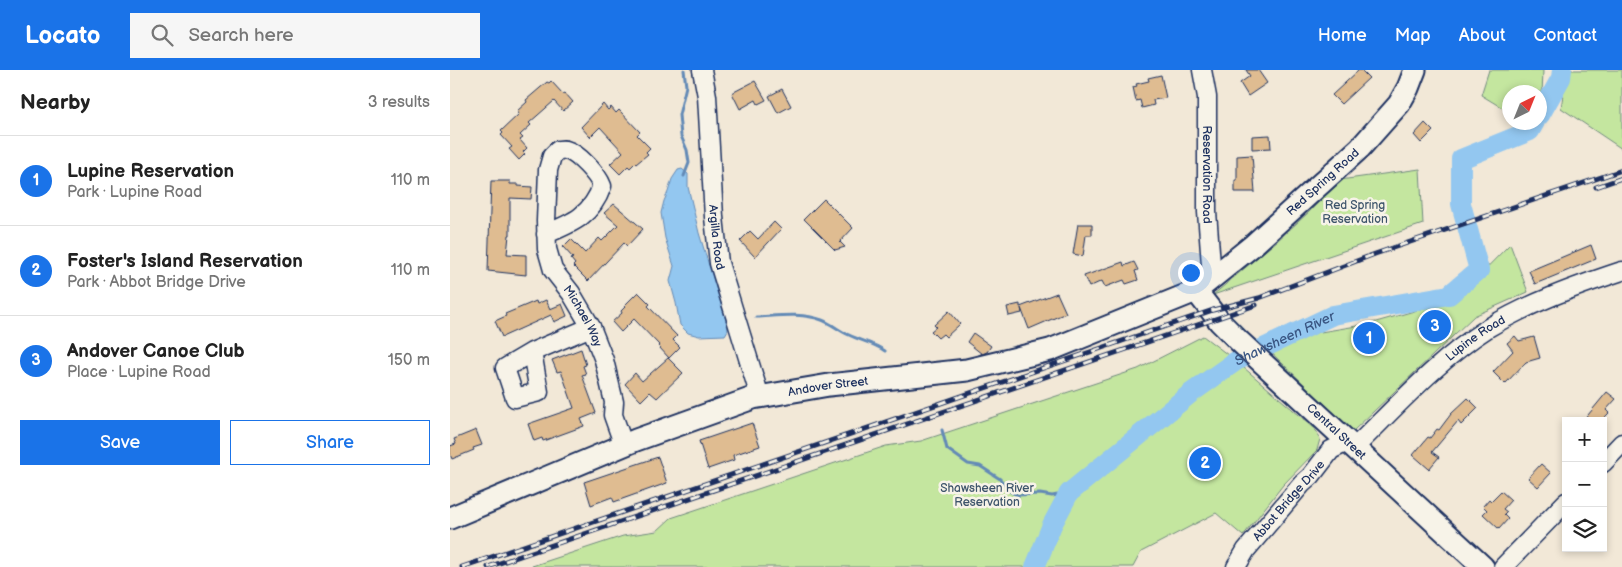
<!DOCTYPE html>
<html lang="en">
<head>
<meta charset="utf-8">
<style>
	body { margin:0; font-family:"Balsamiq Sans",sans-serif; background:#f6f6f6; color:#222 }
	.controls { position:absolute; right:15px; bottom:15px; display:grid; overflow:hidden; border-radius:0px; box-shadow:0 2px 8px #0003 }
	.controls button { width:45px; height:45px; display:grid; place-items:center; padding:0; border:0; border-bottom:1px solid #e0e0e0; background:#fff; color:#222; font:25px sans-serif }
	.compass { position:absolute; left:1052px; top:15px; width:45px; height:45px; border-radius:50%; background:#fff; box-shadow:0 2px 8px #0003; rotate:43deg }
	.you { position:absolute; left:740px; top:202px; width:18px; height:18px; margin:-12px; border:4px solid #fff; border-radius:50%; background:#1a73e8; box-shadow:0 0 0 8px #1a73e833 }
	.badge { display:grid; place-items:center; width:32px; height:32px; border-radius:50%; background:#1a73e8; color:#fff; font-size:16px; font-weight:700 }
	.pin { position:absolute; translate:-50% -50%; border:2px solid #fff; box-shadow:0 1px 5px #0006 }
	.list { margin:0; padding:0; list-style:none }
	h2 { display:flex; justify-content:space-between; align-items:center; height:65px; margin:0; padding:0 20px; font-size:21px }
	h2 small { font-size:16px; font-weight:400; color:#767676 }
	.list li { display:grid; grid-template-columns:32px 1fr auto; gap:15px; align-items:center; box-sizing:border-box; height:90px; padding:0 20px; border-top:1px solid #e0e0e0 }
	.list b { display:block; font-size:19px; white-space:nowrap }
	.list p { margin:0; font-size:16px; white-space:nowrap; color:#767676 }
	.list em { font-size:16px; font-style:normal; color:#767676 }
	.actions { display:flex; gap:10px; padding:15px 20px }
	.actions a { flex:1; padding:11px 0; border:1px solid #1a73e8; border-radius:0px; text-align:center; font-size:18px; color:#1a73e8 }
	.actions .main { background:#1a73e8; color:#fff }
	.icon { flex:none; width:28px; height:28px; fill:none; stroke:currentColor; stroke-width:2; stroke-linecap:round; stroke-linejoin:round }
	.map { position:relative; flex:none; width:1172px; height:497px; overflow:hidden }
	header { display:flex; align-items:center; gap:30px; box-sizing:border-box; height:70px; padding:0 25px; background:#1a73e8; color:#fff }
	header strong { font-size:24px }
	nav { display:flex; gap:28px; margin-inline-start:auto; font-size:18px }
	.search { width:350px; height:45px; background:#f6f6f6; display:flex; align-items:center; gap:12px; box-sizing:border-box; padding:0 18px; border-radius:0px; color:#767676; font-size:19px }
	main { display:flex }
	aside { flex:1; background:#fff }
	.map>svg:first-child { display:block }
</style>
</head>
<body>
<header>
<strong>Locato</strong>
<div class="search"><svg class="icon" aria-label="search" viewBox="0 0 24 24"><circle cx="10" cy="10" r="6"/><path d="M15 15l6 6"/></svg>Search here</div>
<nav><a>Home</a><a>Map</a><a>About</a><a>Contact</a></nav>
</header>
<main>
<aside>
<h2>Nearby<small>3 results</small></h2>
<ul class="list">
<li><span class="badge">1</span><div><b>Lupine Reservation</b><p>Park · Lupine Road</p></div><em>110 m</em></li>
<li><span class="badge">2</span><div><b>Foster's Island Reservation</b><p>Park · Abbot Bridge Drive</p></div><em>110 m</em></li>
<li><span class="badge">3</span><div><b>Andover Canoe Club</b><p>Place · Lupine Road</p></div><em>150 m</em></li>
</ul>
<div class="actions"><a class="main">Save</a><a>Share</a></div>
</aside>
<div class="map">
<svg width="1172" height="497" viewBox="0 0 1172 497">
	<rect width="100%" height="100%" fill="#f2e8d7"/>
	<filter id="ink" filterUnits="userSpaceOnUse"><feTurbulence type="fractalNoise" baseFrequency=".02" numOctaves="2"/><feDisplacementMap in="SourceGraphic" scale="10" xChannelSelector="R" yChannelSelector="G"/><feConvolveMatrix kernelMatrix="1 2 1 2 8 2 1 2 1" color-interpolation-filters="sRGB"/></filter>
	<g filter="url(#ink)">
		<g fill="#c4e69f" stroke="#708a7e">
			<path d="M1039 0H1093L1092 25 1090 36V22H1060L1059 42 1031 25Z"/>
			<path d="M1117 0H1172V79L1111 38Z"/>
			<path d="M970 99 973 154 763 225 828 170 859 142 890 110Z"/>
			<path d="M1060 174 1078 222 1024 246 903 361 810 272 919 254 1006 229Z"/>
			<path d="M753 266 786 291 863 357 867 362 870 369 867 380 833 415 793 466 766 443 691 482 683 497H79L173 466 207 461 221 448 436 376 471 371 688 299Z"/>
		</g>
		<path fill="#93c7f0" stroke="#638ab6" d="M232 99 238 104V117L249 163 277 254 278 260 275 265 249 266 238 263 230 255 226 233 220 211 224 196 215 168 211 143 214 131 218 122 222 109 228 100Z"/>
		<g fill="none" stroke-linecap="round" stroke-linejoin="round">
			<g stroke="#638ab6" stroke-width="3">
				<path d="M234 106 239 93 237 80 231 66 229 45 236 16 234 0"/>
				<path d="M306 247C327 246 351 242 372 250 382 254 390 261 399 265 411 271 424 273 435 281"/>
				<path d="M492 360 497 379 518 394 530 396 550 409 561 422 567 425 590 424 602 426 619 423"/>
			</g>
			<g stroke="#93c7f0" stroke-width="20">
				<path d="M1090 45 1111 8 1112 0"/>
				<path id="s1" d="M585 497 602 455 619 423 741 323 786 291 883 245 999 225 1029 200 1011 134V89L1080 61 1085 52"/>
			</g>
		</g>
		<g fill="#dfbc91" stroke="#1b2f5e">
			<path d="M796 0H808L817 13 798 26 790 13 800 6Z"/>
			<path d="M909 0H911L919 8 891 34 882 25Z"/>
			<path d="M711 5 716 28 703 30 704 35 692 38 690 30 686 31 683 17 687 16 686 14 699 11 698 8Z"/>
			<path d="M101 11 113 24 115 23 123 32 113 41 104 31 79 53 81 55 70 65 73 68 70 70 77 78 73 82 75 84 69 90 59 79 62 77 51 65 53 63 51 61 69 44 67 41 77 32 76 30 97 12 99 13Z"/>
			<path d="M305 11 316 30 308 34 306 30 290 39 282 23Z"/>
			<path d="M332 19 341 36 328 43 319 26Z"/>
			<path d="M153 34 158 40 161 37 166 43 169 40 190 62 187 65 200 78 196 82 198 84 186 94 185 93 180 98 178 96 170 104 160 94 173 82 150 57 140 67 131 57Z"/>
			<path d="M975 53 983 61 971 73 964 65Z"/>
			<path d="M820 65 821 78 802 79V66Z"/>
			<path d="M802 85 805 122H785V110H787V86Z"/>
			<path d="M41 111H60V114H68V116L82 117 81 129 60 128V165H59L57 184 76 185V205L38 201Z"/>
			<path d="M374 129 403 158 390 172 395 177 385 180 354 149Z"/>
			<path d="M164 134 193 159 177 176 174 173 138 211 123 196 125 194 121 189 123 188 113 177 121 169 135 183 149 168 152 171 168 155 154 143Z"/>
			<path d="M324 152 331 159 305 187 290 171 300 161 308 169Z"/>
			<path d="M628 154H642V165H636L633 186 623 184Z"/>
			<path d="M1141 175 1146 189 1085 214 1079 201Z"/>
			<path d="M673 192 674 196 684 192 688 200 685 201 688 210 676 214 674 210 655 217 652 211 639 217 634 206Z"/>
			<path d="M188 222 200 234 198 236 227 266 223 270 230 277 219 288 209 277 210 276 184 249 171 262 162 252 172 243 171 241 176 236 175 235Z"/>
			<path d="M607 223 616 243 579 259 571 238 572 243 559 246 557 237 570 234V237Z"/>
			<path d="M96 230 100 239 112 234 117 246 104 252 101 245 52 267 45 251 56 246 55 244 86 231 87 234Z"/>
			<path d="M499 241 510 254 496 267 493 264 488 268 481 261 486 257 484 255Z"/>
			<path d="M523 263 541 276 537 282 532 284 517 272Z"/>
			<path d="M1065 266 1069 271 1084 267 1090 288 1076 292 1055 314 1043 302 1063 281 1057 273Z"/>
			<path d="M131 279 136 295 133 296 136 304 132 305 146 343 131 349 134 356 93 371 92 368 84 371 78 354 124 338 111 301 107 302 102 290Z"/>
			<path d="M218 288 233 303 207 328 200 322 191 331 175 314 185 303 192 311Z"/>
			<path d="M1157 322 1166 329 1156 340 1159 343 1151 351H1133Z"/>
			<path d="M1018 328 1028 338 1011 355 1008 351 982 382 989 387 979 399 963 385 978 367 980 368 987 359 989 360 1001 344Z"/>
			<path d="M302 353 310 376 283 385 284 390 258 399 249 371Z"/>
			<path d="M26 360 32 375 23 378 24 380 2 389 0 384V376L6 374 4 369Z"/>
			<path d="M208 387 217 413 164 432 162 427 141 435 134 412Z"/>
			<path d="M1091 394 1101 403 1088 417 1078 408Z"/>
			<path d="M1051 421 1061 430 1053 439 1057 442 1054 445 1058 449 1049 459 1033 444 1037 440 1033 436 1039 429 1041 431Z"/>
		</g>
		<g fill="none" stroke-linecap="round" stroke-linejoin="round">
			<defs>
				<g id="minor">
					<path id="s2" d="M252 0 257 26 264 147 269 193 310 327"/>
					<path id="s3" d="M752 0 757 27V142L762 208"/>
					<path id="s4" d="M96 164C123 153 142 145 152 116 148 105 128 83 116 80 115 79 109 80 108 80L102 86 98 100 96 151 97 179 103 200 121 223 141 257 154 290 164 332 163 345 174 376"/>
					<path d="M82 282 89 322 65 328 55 298 82 282 141 257"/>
					<path id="s5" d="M904 378C947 336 988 290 1038 258 1079 233 1127 216 1172 201"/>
					<path d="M1153 393 1172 373"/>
					<path id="s6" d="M786 497 796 480 852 414 861 406 881 380 897 372"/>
					<path d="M1053 497 1116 432"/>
				</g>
				<g id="major">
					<path id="s7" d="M746 221 770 252 789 271 1033 497"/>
					<path id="s8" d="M0 448 186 370 303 328 379 315 517 300 600 280 746 221 802 176 910 78 949 34 958 18 965 0"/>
				</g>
			</defs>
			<use href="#minor" stroke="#1b2f5e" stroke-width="21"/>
			<use href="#major" stroke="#1b2f5e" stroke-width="25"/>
			<use href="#minor" stroke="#f7f3e8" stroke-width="18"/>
			<use href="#major" stroke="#f7f3e8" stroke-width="21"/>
			<defs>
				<g id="rail">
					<path d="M1146 117 1172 108"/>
					<path d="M12 497 763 240 809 228 925 184 1172 100"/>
					<path d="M38 497 806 235"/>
				</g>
			</defs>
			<use href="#rail" stroke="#1b2f5e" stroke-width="5"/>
			<use href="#rail" stroke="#f7f3e8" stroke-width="3" stroke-dasharray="9" stroke-linecap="butt"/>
		</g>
	</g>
	<g text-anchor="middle" stroke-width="5" stroke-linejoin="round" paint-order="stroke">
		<g font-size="12" fill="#1b2f5e" stroke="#f7f3e8">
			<text dy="4" stroke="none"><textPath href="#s3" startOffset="105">Reservation Road</textPath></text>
			<text dy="4" stroke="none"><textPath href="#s8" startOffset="952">Red Spring Road</textPath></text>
			<text dy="4" stroke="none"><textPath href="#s2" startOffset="168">Argilla Road</textPath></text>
			<text dy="4" stroke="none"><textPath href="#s4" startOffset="316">Michael Way</textPath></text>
			<text dy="4" stroke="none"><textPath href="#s5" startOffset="164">Lupine Road</textPath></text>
			<text dy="4" stroke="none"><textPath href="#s8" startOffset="402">Andover Street</textPath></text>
			<text dy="4" stroke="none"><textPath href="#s7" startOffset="199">Central Street</textPath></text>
			<text dy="4" stroke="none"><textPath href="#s6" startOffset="85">Abbot Bridge Drive</textPath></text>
		</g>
		<g font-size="12" fill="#3d546b" stroke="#f7f3e8">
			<text x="905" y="139">Red Spring<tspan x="905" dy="14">Reservation</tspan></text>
			<text x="537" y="422">Shawsheen River<tspan x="537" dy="14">Reservation</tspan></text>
		</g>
		<g font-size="14" font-style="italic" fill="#395582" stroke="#f7f3e8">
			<text dy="5" stroke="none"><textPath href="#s1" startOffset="348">Shawsheen River</textPath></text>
		</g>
	</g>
</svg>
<div class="controls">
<button>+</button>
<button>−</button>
<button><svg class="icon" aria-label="layers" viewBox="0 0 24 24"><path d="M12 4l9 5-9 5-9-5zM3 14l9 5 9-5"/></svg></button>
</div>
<svg class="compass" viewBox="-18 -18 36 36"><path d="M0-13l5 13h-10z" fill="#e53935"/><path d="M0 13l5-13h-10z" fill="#767676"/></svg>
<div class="you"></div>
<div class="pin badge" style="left:919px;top:268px">1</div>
<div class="pin badge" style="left:755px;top:393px">2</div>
<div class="pin badge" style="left:985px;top:256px">3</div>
</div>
</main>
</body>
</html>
